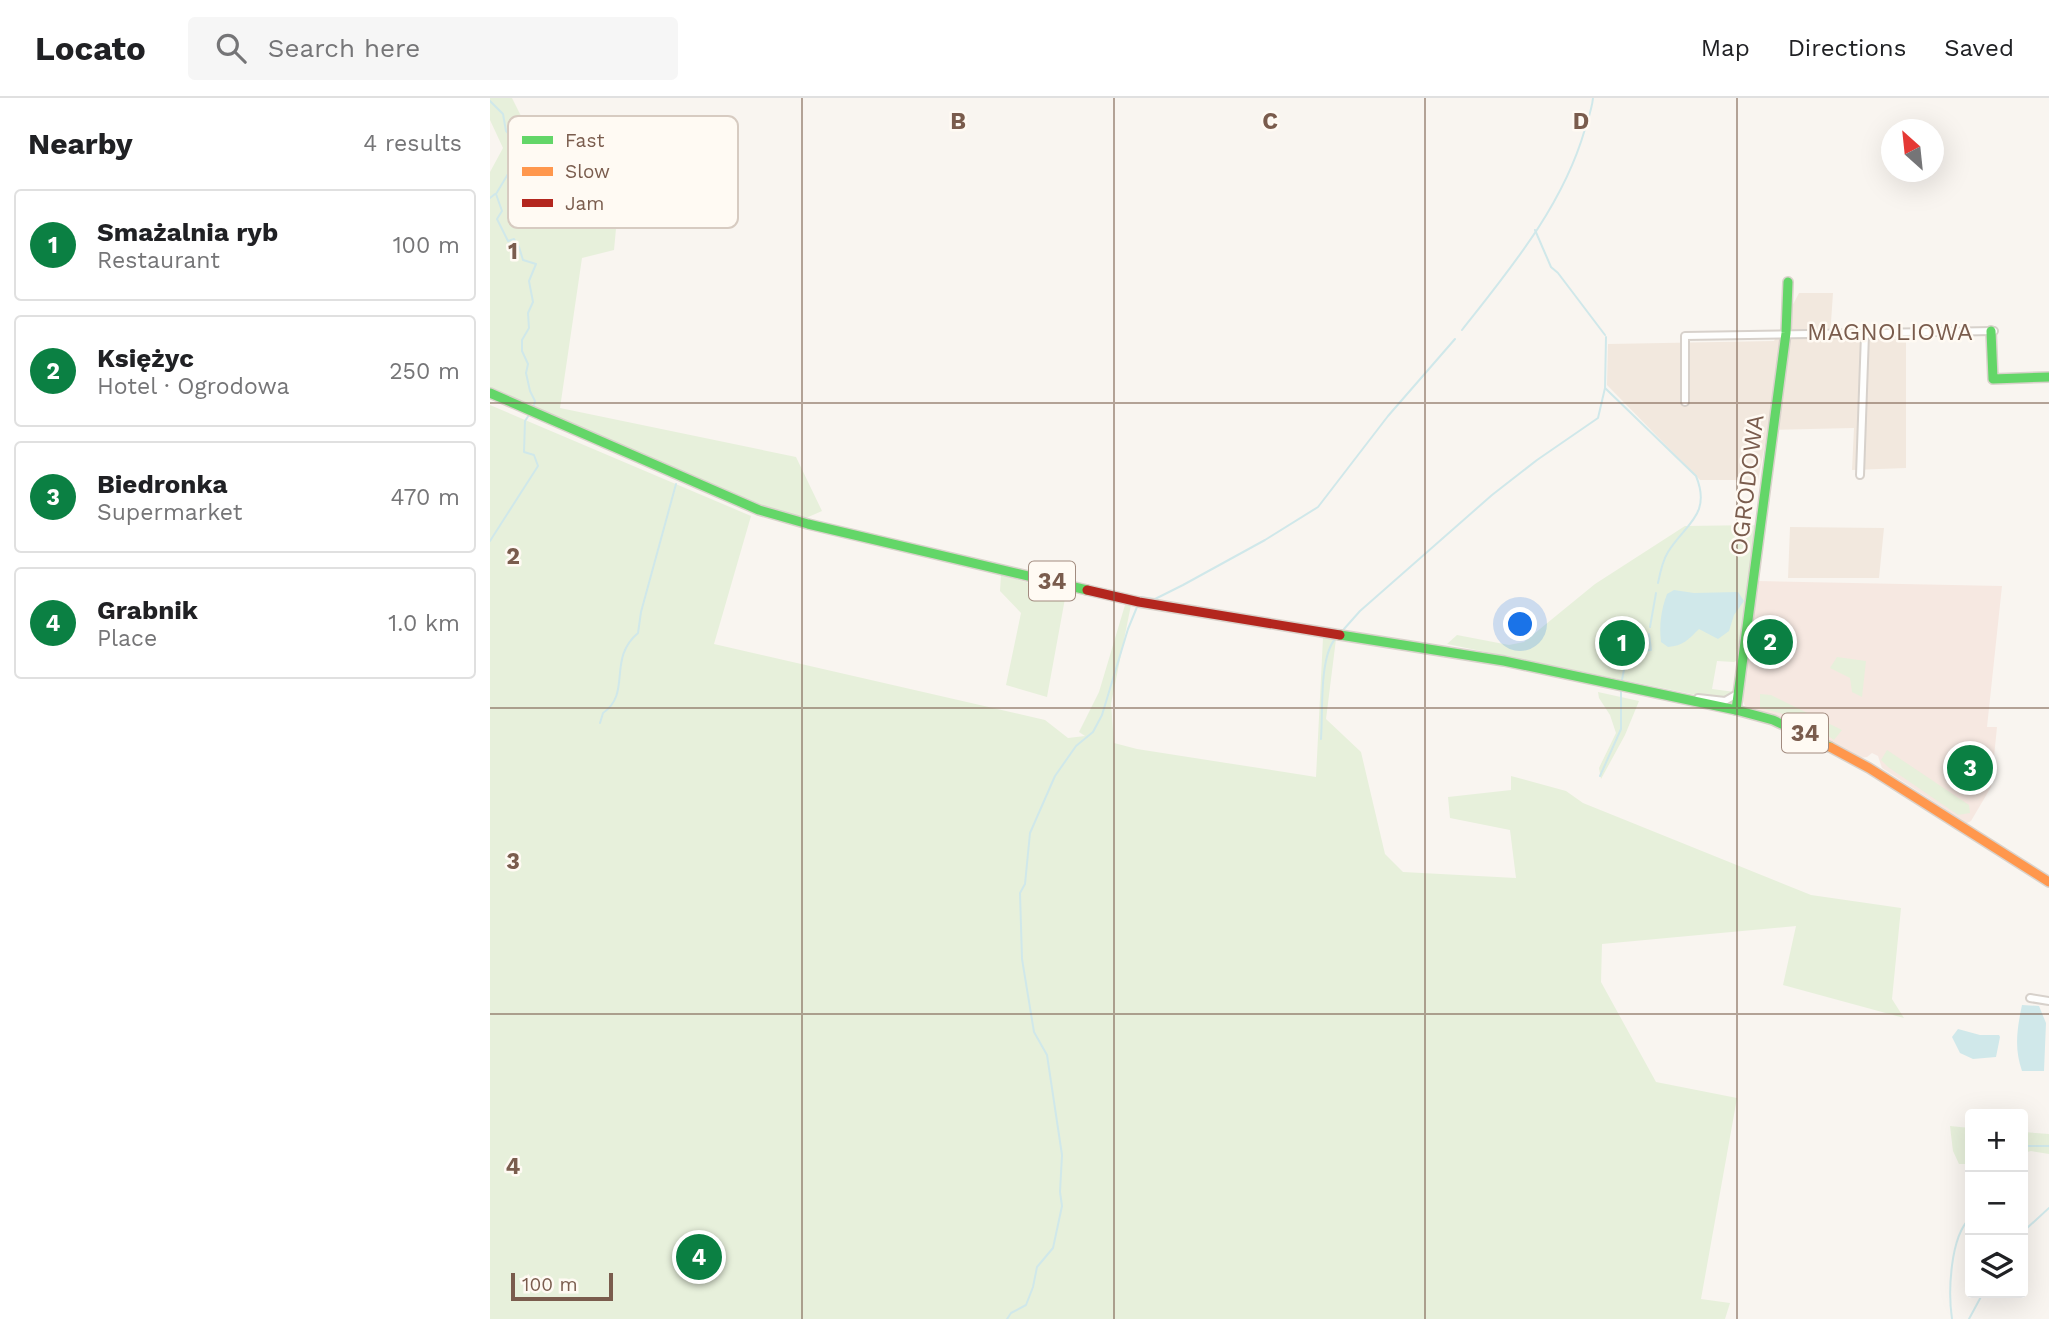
<!DOCTYPE html>
<html lang="en">
<head>
<meta charset="utf-8">
<style>
	body { margin:0; font-family:"Work Sans",sans-serif; background:#f6f6f6; color:#202124 }
	.controls { position:absolute; right:21px; bottom:21px; display:grid; overflow:hidden; border-radius:7px; box-shadow:0 7px 28px #0002 }
	.controls button { width:63px; height:63px; display:grid; place-items:center; padding:0; border:0; border-bottom:2px solid #e0e0e0; background:#fff; color:#202124; font:35px sans-serif }
	.compass { position:absolute; left:1391px; top:21px; width:63px; height:63px; border-radius:50%; background:#fff; box-shadow:0 7px 28px #0002; rotate:333deg }
	.scale { position:absolute; left:21px; bottom:18px; width:102px; box-sizing:border-box; padding-left:7px; border:4px solid #7a5c4d; border-top:0; font-size:19px; line-height:24px; white-space:nowrap; color:#7a5c4d; -webkit-text-stroke:5px #fffaf3; paint-order:stroke }
	.you { position:absolute; left:1031px; top:527px; width:24px; height:24px; margin:-18px; border:5px solid #fff; border-radius:50%; background:#1a73e8; box-shadow:0 0 0 10px #1a73e833 }
	.badge { display:grid; place-items:center; width:46px; height:46px; border-radius:50%; background:#0b8043; color:#fff; font-size:23px; font-weight:700 }
	.pin { position:absolute; translate:-50% -50%; border:4px solid #fff; box-shadow:0 2px 7px #0006 }
	.list { margin:0; padding:0; list-style:none }
	h2 { display:flex; justify-content:space-between; align-items:center; height:91px; margin:0; padding:0 28px; font-size:30px }
	h2 small { font-size:23px; font-weight:400; color:#757577 }
	.list li { display:grid; grid-template-columns:46px 1fr auto; gap:21px; align-items:center; box-sizing:border-box; height:112px; margin:0 14px 14px; padding:0 14px; border:2px solid #e0e0e0; border-radius:7px }
	.list b { display:block; font-size:26px; white-space:nowrap }
	.list p { margin:0; font-size:23px; white-space:nowrap; color:#757577 }
	.list em { font-size:23px; font-style:normal; color:#757577 }
	.icon { flex:none; width:38px; height:38px; fill:none; stroke:currentColor; stroke-width:2; stroke-linecap:round; stroke-linejoin:round }
	.map { position:relative; flex:none; width:1559px; height:1221px; overflow:hidden }
	header { display:flex; align-items:center; gap:42px; box-sizing:border-box; height:98px; padding:0 35px; background:#fff; border-bottom:2px solid #e0e0e0 }
	header strong { font-size:33px }
	nav { display:flex; gap:38px; margin-inline-start:auto; font-size:24px }
	.search { width:490px; height:63px; background:#f6f6f6; display:flex; align-items:center; gap:18px; box-sizing:border-box; padding:0 24px; border-radius:7px; color:#757577; font-size:26px }
	main { display:flex }
	aside { flex:1; background:#fff }
	.map>svg:first-child { display:block }
</style>
</head>
<body>
<header>
<strong>Locato</strong>
<div class="search"><svg class="icon" aria-label="search" viewBox="0 0 24 24"><circle cx="10" cy="10" r="6"/><path d="M15 15l6 6"/></svg>Search here</div>
<nav><a>Map</a><a>Directions</a><a>Saved</a></nav>
</header>
<main>
<aside>
<h2>Nearby<small>4 results</small></h2>
<ul class="list">
<li><span class="badge">1</span><div><b>Smażalnia ryb</b><p>Restaurant</p></div><em>100 m</em></li>
<li><span class="badge">2</span><div><b>Księżyc</b><p>Hotel · Ogrodowa</p></div><em>250 m</em></li>
<li><span class="badge">3</span><div><b>Biedronka</b><p>Supermarket</p></div><em>470 m</em></li>
<li><span class="badge">4</span><div><b>Grabnik</b><p>Place</p></div><em>1.0 km</em></li>
</ul>
</aside>
<div class="map">
<svg width="1559" height="1221" viewBox="0 0 1559 1221">
	<rect width="100%" height="100%" fill="#f9f5f0"/>
	<g fill="#f2e8de">
		<path d="M1309 195H1343L1340 239 1416 241V370L1362 372 1364 330 1278 332 1268 382H1210L1117 287 1118 246 1284 243Z"/>
		<path d="M1300 429 1394 430 1389 480H1298Z"/>
	</g>
	<path fill="#f6e8e1" d="M1267 483 1512 488 1497 629H1507L1501 689 1481 723 1475 726 1466 722 1452 709 1392 670 1388 658 1382 655 1377 659 1370 660 1315 631 1256 610 1251 599Z"/>
	<g fill="#e7f0db">
		<path d="M0 0H22L74 104 127 120 124 152 92 160 70 310 306 359 332 413 316 420 271 409 0 289V74L13 50 0 22Z"/>
		<path d="M0 307 261 418 224 546 555 622 578 640 595 638 589 634 609 594 635 507H641L621 606 624 645 647 651 826 679 833 540 846 541 836 621 871 654 895 756 913 774 1026 780 1020 732 960 720 958 699 1021 692V678L1076 693 1093 705 1321 797 1411 810 1402 901 1414 920 1293 887 1306 828 1112 846 1111 884 1166 984 1247 1000 1211 1201 1240 1205 1235 1221H0Z"/>
		<path d="M1268 427 1250 561 1244 564 1227 563 1222 591 1245 594 1236 600 1226 601 957 546 967 537 1019 547 1034 544 1105 486 1195 428Z"/>
		<path d="M511 477 576 495 557 599 516 587 531 515 510 493Z"/>
		<path d="M1347 559 1376 563 1372 599 1362 594 1360 580 1340 570Z"/>
		<path d="M1108 594 1149 603 1135 637 1111 681 1109 670 1126 635 1120 617 1109 600Z"/>
		<path d="M1270 596 1281 597 1352 632 1344 642C1321 625 1297 616 1270 610Z"/>
		<path d="M1397 652 1479 707 1480 715 1468 717 1398 669 1391 662Z"/>
		<path d="M1460 1028 1480 1030V1066H1469L1463 1053Z"/>
		<path d="M1533 1034 1559 1036V1056L1541 1053 1533 1055Z"/>
	</g>
	<g fill="#d0e8ea">
		<path d="M1184 492 1204 495 1248 494 1254 503 1244 517 1239 533 1228 541 1209 531C1199 541 1193 548 1178 549L1171 544C1169 527 1171 512 1177 496Z"/>
		<path d="M1532 907 1549 908 1556 925 1554 973H1532C1524 950 1527 931 1532 907Z"/>
		<path d="M1468 931 1490 937H1509L1510 939 1506 959 1483 961 1470 955 1462 939Z"/>
	</g>
	<g fill="none" stroke-linecap="round" stroke-linejoin="round">
		<g stroke="#d0e8ea" stroke-width="2">
			<path d="M0 3 13 16 16 33 24 41 18 76 6 96 12 113 7 121 18 143 24 141 29 149 33 162 46 166 39 183 43 204 38 215 39 230 32 242V253L38 266 36 275 40 293 45 303 44 307"/>
			<path d="M0 100 5 96"/>
			<path d="M1045 132 1061 169 1068 175 1115 237"/>
			<path d="M972 232C1020 171 1073 108 1095 31 1098 21 1102 11 1103 0"/>
			<path d="M1116 239 1115 290 1206 378C1222 417 1195 426 1178 454 1173 462 1170 475 1168 485"/>
			<path d="M0 443 48 368 44 357 34 354 35 323 39 317"/>
			<path d="M650 499 665 501 693 487 775 442 828 409 898 318 965 241"/>
			<path d="M1160 529 1166 495"/>
			<path d="M854 531 870 513 1002 397 1047 362 1108 320 1115 290"/>
			<path d="M1132 582 1137 556 1146 550 1153 553 1161 552 1159 536"/>
			<path d="M110 625 113 615C142 595 117 561 148 535L151 514 186 386"/>
			<path d="M831 641C833 616 829 560 845 541"/>
			<path d="M1110 678 1131 631V593"/>
			<path d="M1533 1051 1534 1048H1559"/>
			<path d="M1533 1137 1536 1131 1559 1110"/>
			<path d="M517 1221 521 1215 536 1207 543 1189 547 1169 563 1150 572 1108 570 1094 572 1057 557 957 544 934 532 861 530 795 535 786 540 735 565 678 586 648 603 634 612 617 638 531 647 509"/>
			<path d="M1462 1221C1458 1194 1460 1139 1480 1120"/>
			<path d="M1479 1221 1493 1195"/>
		</g>
		<defs>
			<g id="street">
				<path d="M1195 304V238L1504 233"/>
				<path d="M1370 377 1375 236"/>
				<path d="M1208 600 1235 603 1247 596"/>
				<path d="M1540 900 1559 903"/>
			</g>
			<g id="fast">
				<path d="M1501 233 1503 281 1559 279"/>
				<path d="M0 295 269 412 318 426 597 492"/>
				<path d="M850 537 1014 563 1246 612 1283 622 1340 649"/>
				<path d="M1246 612 1296 235 1298 184"/>
			</g>
			<path id="slow" d="M1340 649 1379 670 1559 784"/>
			<path id="jam" d="M597 492 649 504 850 537"/>
		</defs>
		<use href="#street" stroke="#d7d1cb" stroke-width="10"/>
		<use href="#fast" stroke="#d9d2cb" stroke-width="12"/>
		<use href="#slow" stroke="#d9d2cb" stroke-width="12"/>
		<use href="#jam" stroke="#d9d2cb" stroke-width="12"/>
		<use href="#street" stroke="#fefefd" stroke-width="6"/>
		<use href="#fast" stroke="#63d668" stroke-width="9"/>
		<use href="#slow" stroke="#ff974d" stroke-width="9"/>
		<use href="#jam" stroke="#b3261e" stroke-width="9"/>
	</g>
	<path fill="none" stroke="#7a5c4d" stroke-width="2" stroke-opacity="0.55" d="M312 0V1221M624 0V1221M935 0V1221M1247 0V1221M0 305H1559M0 610H1559M0 916H1559"/>
	<g text-anchor="middle" stroke-width="5" stroke-linejoin="round" paint-order="stroke">
		<g fill="#fffaf3" stroke="#a28b7f" stroke-width="2">
			<rect x="539" y="463.5" width="46" height="39" rx="5"/>
			<rect x="1292" y="615.5" width="46" height="39" rx="5"/>
		</g>
		<g font-size="23" font-weight="bold" fill="#7a5c4d">
			<text x="562" y="491">34</text>
			<text x="1315" y="643">34</text>
		</g>
		<g font-size="24" fill="#7a5c4d" stroke="#fffaf3">
			<text x="1400" y="242">MAGNOLIOWA</text>
			<text transform="translate(1257 387) rotate(-83)" y="8">OGRODOWA</text>
		</g>
	</g>
	<rect x="18" y="18" width="230" height="112" rx="10" fill="#fffaf3" stroke="#d7cbc1" stroke-width="2"/>
	<rect x="32" y="38" width="31" height="8" fill="#63d668"/>
	<rect x="32" y="69" width="31" height="9" fill="#ff974d"/>
	<rect x="32" y="101" width="31" height="8" fill="#b3261e"/>
	<g font-size="19" fill="#7a5c4d">
		<text x="75" y="49">Fast</text>
		<text x="75" y="80">Slow</text>
		<text x="75" y="112">Jam</text>
	</g>
	<g font-size="23" text-anchor="middle" font-weight="bold" fill="#7a5c4d" stroke="#fffaf3" stroke-width="5" stroke-linejoin="round" paint-order="stroke">
		<text x="468" y="31">B</text>
		<text x="780" y="31">C</text>
		<text x="1091" y="31">D</text>
		<text x="23" y="161">1</text>
		<text x="23" y="466">2</text>
		<text x="23" y="771">3</text>
		<text x="23" y="1076">4</text>
	</g>
</svg>
<div class="controls">
<button>+</button>
<button>−</button>
<button><svg class="icon" aria-label="layers" viewBox="0 0 24 24"><path d="M12 4l9 5-9 5-9-5zM3 14l9 5 9-5"/></svg></button>
</div>
<svg class="compass" viewBox="-18 -18 36 36"><path d="M0-13l5 13h-10z" fill="#e53935"/><path d="M0 13l5-13h-10z" fill="#757577"/></svg>
<div class="scale">100 m</div>
<div class="you"></div>
<div class="pin badge" style="left:1132px;top:545px">1</div>
<div class="pin badge" style="left:1280px;top:544px">2</div>
<div class="pin badge" style="left:1480px;top:670px">3</div>
<div class="pin badge" style="left:209px;top:1159px">4</div>
</div>
</main>
</body>
</html>
